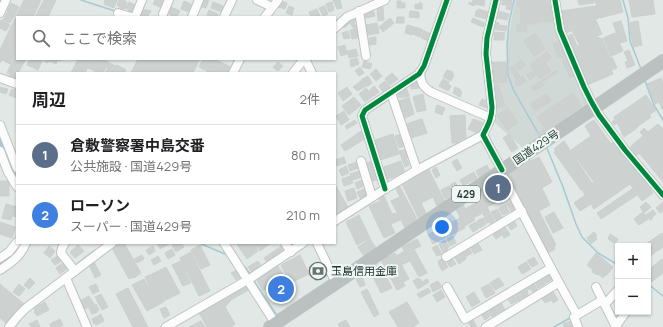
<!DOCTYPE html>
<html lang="ja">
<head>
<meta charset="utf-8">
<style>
	body { margin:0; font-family:Manrope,"Noto Sans JP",sans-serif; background:#f2f2f2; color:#202124 }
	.controls { position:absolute; right:12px; bottom:12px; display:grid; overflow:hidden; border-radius:0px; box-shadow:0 1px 3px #0004 }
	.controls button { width:36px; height:36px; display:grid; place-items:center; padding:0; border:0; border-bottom:1px solid #e0e0e0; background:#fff; color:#202124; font:20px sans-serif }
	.you { position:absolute; left:442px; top:227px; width:14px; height:14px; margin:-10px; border:3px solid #fff; border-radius:50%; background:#1a73e8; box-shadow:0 0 0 6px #1a73e833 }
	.badge { display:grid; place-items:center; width:26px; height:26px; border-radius:50%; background:#111827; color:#fff; font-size:13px; font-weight:700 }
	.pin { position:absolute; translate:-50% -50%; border:2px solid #fff; box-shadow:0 1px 4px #0006 }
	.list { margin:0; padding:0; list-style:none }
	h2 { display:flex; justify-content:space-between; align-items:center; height:52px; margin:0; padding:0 16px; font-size:17px }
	h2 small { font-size:13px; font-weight:400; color:#757577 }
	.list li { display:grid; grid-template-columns:26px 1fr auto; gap:12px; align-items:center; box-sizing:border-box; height:60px; padding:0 16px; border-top:1px solid #e0e0e0 }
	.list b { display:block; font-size:15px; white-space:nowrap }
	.list p { margin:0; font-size:13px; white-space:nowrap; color:#757577 }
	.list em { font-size:13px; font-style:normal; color:#757577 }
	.icon { flex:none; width:22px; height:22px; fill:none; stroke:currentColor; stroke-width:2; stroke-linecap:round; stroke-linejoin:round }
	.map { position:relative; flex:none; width:663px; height:327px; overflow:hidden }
	.search { position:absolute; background:#fff; box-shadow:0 1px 3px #0004; left:16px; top:16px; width:320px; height:44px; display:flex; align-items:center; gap:10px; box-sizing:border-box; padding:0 14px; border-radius:0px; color:#757577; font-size:15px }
	.panel { position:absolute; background:#fff; box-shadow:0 1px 3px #0004; left:16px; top:72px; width:320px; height:172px; border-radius:0px }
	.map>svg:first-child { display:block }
</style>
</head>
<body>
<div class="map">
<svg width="663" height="327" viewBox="0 0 663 327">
	<rect width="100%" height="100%" fill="#e2e8e5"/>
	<path fill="#d0d9d5" d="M515 0H553L591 105 525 150 493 121 492 83 509 80 508 60V40Z"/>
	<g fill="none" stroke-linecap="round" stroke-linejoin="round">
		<g stroke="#a6cad3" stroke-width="1.5">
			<path d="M81 0 115 11"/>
			<path d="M514 0 509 23 507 45 508 76 514 91 538 133"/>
			<path d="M623 0 628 18 630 41 641 69"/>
			<path d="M645 81 654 105 663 120"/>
			<path d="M487 133 502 162"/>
			<path d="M546 146 563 187 576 224 582 237 598 253 618 265"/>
			<path d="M199 243 225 254"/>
			<path d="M78 263 94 251"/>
			<path d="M245 267 250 274"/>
			<path d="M254 281 276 314"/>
			<path d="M648 284 663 296"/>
			<path d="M554 327 570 318"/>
		</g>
		<g stroke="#a6cad3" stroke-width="10">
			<path d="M0 1V0"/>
			<path d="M0 138 17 178"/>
			<path d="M0 263 15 253 21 243"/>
		</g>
	</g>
	<g fill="#cdd1d0" stroke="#cbd1ce">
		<path d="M24 0H41L33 17H17V49L10 64 2 60 0 63V50Z"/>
		<path d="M44 0H56L48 17H35Z"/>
		<path d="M105 0H117L114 8 104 4Z"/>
		<path d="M119 0H123L127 2 125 9 123 8 122 9 117 5Z"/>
		<path d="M155 0H161L165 2 162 8 153 4Z"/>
		<path d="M202 0H209L206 8 200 6Z"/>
		<path d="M333 0H340L342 8 337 9Z"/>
		<path d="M473 0H485L484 6 475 4 474 6 469 4V2L472 3Z"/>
		<path d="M502 0H512V10L506 9 507 5H502Z"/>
		<path d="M552 0V6L517 7V1Z"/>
		<path d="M578 0H594V3L579 5Z"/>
		<path d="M595 0H602L607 16 600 18Z"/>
		<path d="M603 0H607L611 15 607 16Z"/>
		<path d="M608 0H615L619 13 612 15Z"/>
		<path d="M616 0H620L623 12 620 13Z"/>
		<path d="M629 0H653L655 14 632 17Z"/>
		<path d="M184 1 191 4 188 12 181 9Z"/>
		<path d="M280 1 287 3 285 9 278 7Z"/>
		<path d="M397 1H401V3H405V8H397Z"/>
		<path d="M129 2 137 6 134 13 128 11 129 10 126 8Z"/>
		<path d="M213 2 223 6 221 12 211 8Z"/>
		<path d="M332 2 334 10 329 12 326 4Z"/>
		<path d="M11 3 19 7 15 15 7 11Z"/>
		<path d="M419 3H422V9H415V4H419Z"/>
		<path d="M289 6 294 8 292 15 286 13Z"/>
		<path d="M325 6 328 14 323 16 319 8Z"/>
		<path d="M554 6V12L537 13V7Z"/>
		<path d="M596 6 599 18 596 19 595 17 570 28 571 31 565 33 560 11Z"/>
		<path d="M171 7 180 11 177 17H174L169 14Z"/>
		<path d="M383 7 384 20 378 21 377 8Z"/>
		<rect x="521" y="7" width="12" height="17"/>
		<rect x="533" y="7" width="4" height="16"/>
		<path d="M141 9 151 11 147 17H138Z"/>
		<path d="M317 9 320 16 311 17 309 12Z"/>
		<path d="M478 9 489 12 487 19 475 16 476 11H478Z"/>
		<path d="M209 10 218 14 217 17H211L207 15Z"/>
		<path d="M373 10 375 16 366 18 364 12Z"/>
		<path d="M8 11 15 15 10 23 3 20Z"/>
		<path d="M410 11 419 12V18L409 17Z"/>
		<path d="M498 11 509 14 507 20 497 18Z"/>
		<path d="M554 13V21L538 22 537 14Z"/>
		<path d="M356 15 359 19 354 23 357 27 354 29 350 23 344 28 342 25Z"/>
		<path d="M397 17H404V23H396Z"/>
		<path d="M390 18 394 23 383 32 379 27Z"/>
		<path d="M473 18 485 23 483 27 471 22Z"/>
		<path d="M595 18 602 34 579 44 571 29Z"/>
		<path d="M1 20 10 25 6 31 0 28V23Z"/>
		<path d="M621 21 627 41 620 43 613 23Z"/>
		<path d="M638 21 642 45 633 47 629 23Z"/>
		<path d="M493 22 499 23 498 25 507 26 506 31 492 29Z"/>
		<path d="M377 23 379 33 368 35 366 25Z"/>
		<path d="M407 25 415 27 412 35 405 33Z"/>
		<path d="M517 25H526L527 31H517Z"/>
		<path d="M416 27 423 30 420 37 413 34Z"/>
		<path d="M359 29 361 37 352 39 350 30Z"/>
		<path d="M348 31 350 38 344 39 342 33Z"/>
		<path d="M424 31 432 34 429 41 421 38Z"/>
		<path d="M494 32 505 33 504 40H494Z"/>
		<path d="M535 33 545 48 534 56 524 41Z"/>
		<path d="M615 33 623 51 611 56 603 38Z"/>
		<path d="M572 34 577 46 597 37 606 57 580 68 566 37Z"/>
		<path d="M376 37V44L370 45 369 38Z"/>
		<path d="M597 37 602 39 610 57 607 58Z"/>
		<path d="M561 41 576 75 570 78 561 56 558 57 553 44Z"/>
		<path d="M345 45 347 54 341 56 338 47Z"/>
		<path d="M356 49 358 56 349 58 347 51Z"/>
		<path d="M629 50 635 65 627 68 625 62 628 61 624 52Z"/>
		<path d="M17 52V59H26L18 73H17L16 78 15 77 14 78 9 76 10 74 7 73Z"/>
		<path d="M547 52 551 58 534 70 530 65Z"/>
		<path d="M612 57 617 68 612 70 607 59Z"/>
		<path d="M357 58 359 64 351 67 350 60Z"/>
		<path d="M606 58 613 74 587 85 580 69Z"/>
		<path d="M30 59H43L38 70 27 65Z"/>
		<path d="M45 59H62L61 61 58 60 56 64 50 61 49 62 48 61 47 63 44 61Z"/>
		<path d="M78 59H89L91 60 85 73H79V72L78 73H71Z"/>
		<path d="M93 59H101L109 62 103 73H94L95 71 88 68Z"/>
		<path d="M138 59H200L193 73H131Z"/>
		<path d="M203 59H211L205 70 199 67Z"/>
		<path d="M212 59H214L231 67 228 73H210L206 71Z"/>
		<path d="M521 60 526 65 519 70 515 65Z"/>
		<path d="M364 61 372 64 370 69 362 67Z"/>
		<path d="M278 62 283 66 278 71 273 67Z"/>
		<path d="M490 62H507V70L491 71Z"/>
		<path d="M109 63 116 66 113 73H105L108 68 106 67Z"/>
		<path d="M545 63 551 71 540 79 534 71Z"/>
		<path d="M117 65 126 70 124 73H113Z"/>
		<path d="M514 66 520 77 516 79 510 68Z"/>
		<path d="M360 67 364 73 359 76 355 71Z"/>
		<path d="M376 69 382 76 376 81 370 74Z"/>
		<path d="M447 70 453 72 452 74 454 75 451 81 443 77Z"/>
		<path d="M507 70V76L491 77V71Z"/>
		<path d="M557 70 558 71 543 82 542 80Z"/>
		<path d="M533 71 536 75 530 80 527 75Z"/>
		<path d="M392 73 398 79 390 85 385 79Z"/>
		<path d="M368 76 372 83 366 87 361 80Z"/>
		<path d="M507 76V82L492 83V77Z"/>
		<path d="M523 76 526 81 518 87 514 82Z"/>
		<path d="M661 78 663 83V109H662L659 102 655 104 647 84Z"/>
		<path d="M443 79 449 82 448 84 451 86 448 91 439 86Z"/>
		<path d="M361 81 365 87 357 91 353 87Z"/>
		<path d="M385 81 390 87 383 92 379 86Z"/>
		<path d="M418 81 419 88 411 89V82Z"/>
		<path d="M541 81 544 85 534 91 532 87Z"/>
		<path d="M498 84 505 106 498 108 490 87Z"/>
		<path d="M374 86 379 92 374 96 369 91Z"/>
		<path d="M0 87 8 89 6 94 0 92Z"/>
		<path d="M347 87 352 94 343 101 338 93Z"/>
		<path d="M455 87 461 90 460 91 462 92 460 97 453 93Z"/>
		<path d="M366 88 373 96 365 102 359 94Z"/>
		<path d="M12 89 17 90V100H16L17 98 9 95Z"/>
		<path d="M407 89 409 96 399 98 397 92Z"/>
		<path d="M573 93 582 106 565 117 568 121 540 138 537 134 545 128 537 117Z"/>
		<path d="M423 94 426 110 417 112 413 97Z"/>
		<path d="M546 94 551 101 535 111 531 104Z"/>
		<path d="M646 95 656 110 649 115 651 117 637 127V128L624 137 621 132H622L617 123 614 125 612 122 615 120 614 117Z"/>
		<path d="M354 97 361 105 349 115 342 106Z"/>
		<path d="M409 97 414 114 405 118 399 101Z"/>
		<path d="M482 99 487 101 486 102 489 104 487 108 479 105Z"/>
		<path d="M437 105 445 108 442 115 435 112Z"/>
		<path d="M508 108 518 123 507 130 497 115Z"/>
		<path d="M344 111 349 120 341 125 336 116Z"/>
		<path d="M465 115 466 138 461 139V141H458V143H452L450 116Z"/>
		<path d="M422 119 427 133 411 138 406 124Z"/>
		<path d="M473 119 484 123 480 132 477 131V133L468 129Z"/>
		<path d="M355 120 357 123 347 129 345 126Z"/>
		<path d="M594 120 611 144 617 140 653 193 642 201 630 184 594 209 591 204 580 211 574 203 585 195 582 190 594 182 571 150 591 136 585 126Z"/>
		<path d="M658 124 663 129V182L640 154H638L635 157 629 150 632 146H631L643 136 640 132 644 128 648 132Z"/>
		<path d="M361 131 366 138 345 151 341 145Z"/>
		<path d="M393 134 399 154 380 160 375 140Z"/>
		<path d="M402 134 406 145 399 148 395 136Z"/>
		<path d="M509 134 518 148 512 152 503 138Z"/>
		<path d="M564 141 592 183 581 190 554 152 556 151 554 149Z"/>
		<path d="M408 149 410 157 406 158 409 165 405 167 399 151Z"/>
		<path d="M344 157 346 163 336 166 335 160Z"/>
		<path d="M539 157 552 182 542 188 550 205 539 211 556 245 554 246 555 249 548 253 507 173 524 162 526 163Z"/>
		<path d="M457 159 462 168 457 171 452 162Z"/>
		<path d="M373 161 379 179 370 182 364 164Z"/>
		<path d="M401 161 405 173 385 180 381 168Z"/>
		<path d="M357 162 358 168 350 171 348 165Z"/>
		<path d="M487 165 490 171 479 177 476 171Z"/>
		<path d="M346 166 349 173 342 176 339 170Z"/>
		<path d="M436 167 440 175 436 178 432 170Z"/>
		<path d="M429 170 445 202 437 206 433 197 421 203 427 215 419 219 402 184 409 181V179Z"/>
		<path d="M360 171 362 177 352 180 350 174Z"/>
		<path d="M474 172 477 178 463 186 460 180Z"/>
		<path d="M350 176 353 183 344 186 342 179Z"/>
		<path d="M364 179 366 185 357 189 355 183Z"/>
		<rect x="0" y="181" width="9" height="15"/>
		<path d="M455 182 459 188 453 191 450 185Z"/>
		<path d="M502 183 506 192 498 196 495 187Z"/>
		<path d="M399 185 418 221 405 228 391 201 400 197 395 187Z"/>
		<path d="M336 186 349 209 336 216 335 215V187Z"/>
		<path d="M449 186 454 194 445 199 441 190Z"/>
		<path d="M354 188 357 198 348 201 345 191Z"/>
		<path d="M366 188 369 195 360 198 357 192Z"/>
		<path d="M632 189 637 195 601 219 597 213Z"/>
		<path d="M483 190 486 197 492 193 497 202 487 207 479 193Z"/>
		<path d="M384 196 392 214 396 213 400 220 391 224 379 198Z"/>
		<path d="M483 199 490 213 484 216 483 213 473 218 475 220 465 226 455 208 463 204 465 209Z"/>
		<path d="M380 201 395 233 384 238 369 206Z"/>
		<path d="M514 201 518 210 512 213 507 204Z"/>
		<path d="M646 202 651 207 644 213 640 207Z"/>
		<path d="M663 202V211L660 213 656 208Z"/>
		<path d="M6 204 17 207V217L12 216 11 220 2 218Z"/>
		<path d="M506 205 509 212 503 215 499 208Z"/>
		<path d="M498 209 503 219 497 222 491 212Z"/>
		<path d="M653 210 656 214 652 217 653 218 650 220 646 215Z"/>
		<path d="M554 212 563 228 553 233 545 217Z"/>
		<path d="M643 212 648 219 639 225 634 219Z"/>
		<path d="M491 214 496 224 492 226 490 222 487 223 484 217Z"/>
		<path d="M359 215 370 238 357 245 346 222Z"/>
		<path d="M460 218 465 228 449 236 442 223 450 219 452 222Z"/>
		<path d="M483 218 486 224 480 228 477 221Z"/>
		<path d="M513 219 517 226 511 230 506 223Z"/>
		<path d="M0 222 15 227 12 238 0 234Z"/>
		<path d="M476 222 479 228 473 232 469 226Z"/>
		<path d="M504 225 510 235 504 238 499 228Z"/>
		<path d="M444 228 448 236 441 240 437 232Z"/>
		<path d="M499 229 502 235 496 239 493 235 494 234 493 232Z"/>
		<path d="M435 231 440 240 433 244 428 235Z"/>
		<path d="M594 232 597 236 595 237 597 239 591 244 587 238Z"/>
		<path d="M662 233 663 234V247L650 256 648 252V246H643Z"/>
		<path d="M610 234 618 239 615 244 608 239Z"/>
		<path d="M453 236 456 243 450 246 447 239Z"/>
		<path d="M370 239 376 248 364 256 358 247Z"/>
		<path d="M417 239 421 246 414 249 427 273 419 277 402 247Z"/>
		<path d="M445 240 449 247 447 248 449 252 444 254 439 244Z"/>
		<path d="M477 242 482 250 474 254 470 246Z"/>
		<path d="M121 243H124L141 273 134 278 133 277 129 279 112 248Z"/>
		<path d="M157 243H168L169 244 160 249Z"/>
		<path d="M175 243H181L184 247 176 252 172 245Z"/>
		<path d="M236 243H253L258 251 247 259Z"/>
		<path d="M254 243H271L260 251Z"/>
		<path d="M78 245 84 251 75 258 70 252Z"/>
		<path d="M200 245 210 265 201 269 191 250Z"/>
		<path d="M283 245 287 251 268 264 264 258Z"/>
		<path d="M437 245 442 254 437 256 432 248Z"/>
		<path d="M49 246 55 251 50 258 44 253Z"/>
		<path d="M153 246 155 251 149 255 146 250Z"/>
		<path d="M469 248 472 253 465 257 462 251Z"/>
		<path d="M172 249 175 255 168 259 165 253Z"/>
		<path d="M405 251 410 261 401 265 396 256Z"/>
		<path d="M191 252 210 291 199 296 180 258Z"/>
		<path d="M462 252 466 259 459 264 454 256Z"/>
		<path d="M395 253 409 279 403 282 405 286 397 290 381 260Z"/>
		<path d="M596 253 613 267 606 276 605 275 603 278 598 274 597 275 592 272 593 270 587 265Z"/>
		<path d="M59 255 62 261 55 265 51 260Z"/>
		<path d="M142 255 144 259 137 263 134 259Z"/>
		<path d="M300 255 309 274 290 283 281 265Z"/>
		<path d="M158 256 161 261 154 265 151 260Z"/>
		<path d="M451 257 456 264 450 267 446 260Z"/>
		<path d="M534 257 538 264 532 267 527 261Z"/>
		<path d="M442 259 443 261 444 260 448 267 442 271 438 263H439L438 261Z"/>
		<path d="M662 259 663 261V273L650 283 648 280V270Z"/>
		<path d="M181 261 186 273 178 276 172 265Z"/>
		<path d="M258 261 263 268 253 274 248 267Z"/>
		<path d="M64 262 68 268 60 274 56 268Z"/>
		<path d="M94 262 101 275 95 278 89 265Z"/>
		<path d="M320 262 327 276 316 281 309 267Z"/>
		<path d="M526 262 531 269 522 274 518 267Z"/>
		<path d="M380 264 392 288 381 293 369 269Z"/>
		<path d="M277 265 285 277 263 291 256 278Z"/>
		<path d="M166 267 180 293 166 300 152 274Z"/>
		<path d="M237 270 241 277 236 280 231 273Z"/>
		<path d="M550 272 551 273 550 274 553 279 546 283 542 277Z"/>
		<path d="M186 273 191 283 183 286 178 277Z"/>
		<path d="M152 274 165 301 158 305 145 277Z"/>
		<path d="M362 276 365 285 360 287 356 279Z"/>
		<path d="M30 278 35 283 29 289 24 285Z"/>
		<path d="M418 278 419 280 420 279 422 282 427 279 429 282 418 289 413 281Z"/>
		<path d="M498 278H499L504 285 495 290 490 283Z"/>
		<path d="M542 278 545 284 538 288 535 282Z"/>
		<path d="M144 279 158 305 147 311 132 285Z"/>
		<path d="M283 281 289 290 279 297 274 288Z"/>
		<path d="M438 281 442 287 433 292 430 285Z"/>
		<path d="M533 282 539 292 535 294 534 292 533 293 531 289 530 290 527 286Z"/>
		<path d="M246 283 250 289 231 300 228 294Z"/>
		<path d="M0 284 24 304 7 324 0 318Z"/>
		<path d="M19 284 25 289 19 296 13 292Z"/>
		<path d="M96 284 99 291 93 294 89 287Z"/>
		<path d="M489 284 495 293 486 298 481 288Z"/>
		<path d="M527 286 529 289 527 290 528 292H527L529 296 525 298 520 289Z"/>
		<path d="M128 288 148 327H133L116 294Z"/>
		<path d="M428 288 431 292 420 298 417 294Z"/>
		<path d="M367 289 379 314 374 317 361 292Z"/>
		<path d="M441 290 445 297 437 302 433 295Z"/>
		<path d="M520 290 524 298 518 301 514 293Z"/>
		<path d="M552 290 558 300 553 303 552 300 545 303 540 296Z"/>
		<path d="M474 292 480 302 472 307 466 297Z"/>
		<path d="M101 294 108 307 102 310 95 297Z"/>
		<path d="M228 294 231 300 225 307 235 324 232 325 233 327H207L198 311Z"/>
		<path d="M513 294 517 301 511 304 507 297Z"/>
		<path d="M89 296 94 304 83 310 78 302Z"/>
		<path d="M500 301 505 310 499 313 494 304Z"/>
		<path d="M45 302 49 310 37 316 34 312H35L34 308Z"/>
		<path d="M407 302 419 323 413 327H398L389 312Z"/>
		<path d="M96 304 99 310 97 311 98 312 92 314 89 308Z"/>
		<path d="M493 305 498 313 492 317 487 308Z"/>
		<path d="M166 307 170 315 164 318 160 309Z"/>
		<path d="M486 309 490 316 485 320 480 312Z"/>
		<path d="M101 314 104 321 96 325 95 323 94 324 92 319Z"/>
		<path d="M472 318 477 327H471L467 320Z"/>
		<path d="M60 319 63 325 59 327H51L50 324Z"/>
		<path d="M37 320 40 327H31L29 324Z"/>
		<path d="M346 320 350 327H340L338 324Z"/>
		<path d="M573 320 576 327H564L563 324Z"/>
		<path d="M201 321 205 327H189Z"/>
	</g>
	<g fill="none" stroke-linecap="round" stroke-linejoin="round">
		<defs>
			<g id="minor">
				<path d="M257 0 272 7"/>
				<path d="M496 0 487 38 486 54 492 107C492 118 488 125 483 135L502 170"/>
				<path d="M555 0 560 30 584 87 591 101 599 115 625 150 663 195"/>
				<path d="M359 11 366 56"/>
				<path d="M0 13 6 0"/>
				<path d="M118 13 131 17"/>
				<path d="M163 14 169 0"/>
				<path d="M135 17 142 0"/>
				<path d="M192 17 199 0"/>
				<path d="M224 17 232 0"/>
				<path d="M265 17 278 0"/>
				<path d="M335 28 347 17 385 0"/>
				<path d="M305 59 312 73"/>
				<path d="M420 72C421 83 422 86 431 92L491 118"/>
				<path d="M233 73 240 59"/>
				<path d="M293 73 304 59"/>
				<path d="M0 78 17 84"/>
				<path d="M391 93 417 170"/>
				<path d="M0 125 17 168"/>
				<path d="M0 151 8 172 17 187"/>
				<path d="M361 161 372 197"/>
				<path d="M500 171C526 219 550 268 577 315L574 317 578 327"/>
				<path d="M385 189 362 116 365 110 419 74 424 66 447 0"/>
				<path d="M335 221 385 189 417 170 483 135"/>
				<path d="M65 243 62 248 61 253 75 271"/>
				<path d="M224 243 275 323"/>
				<path d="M285 243 291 252"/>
				<path d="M317 243 336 283"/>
				<path d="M446 257 522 211"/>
				<path d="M0 258 9 252 17 242"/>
				<path d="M0 270C12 262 20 257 26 243"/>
				<path d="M66 278 87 327"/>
				<path d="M447 287 465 319 551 268"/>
				<path d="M596 287 616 327"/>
				<path d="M605 304 618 290"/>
				<path d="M577 315 599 302H603"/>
				<path d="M616 326 626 312"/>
				<path d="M9 327 18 316 26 308 112 243"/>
				<path d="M166 327 251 278 303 243"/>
				<path d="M486 327 558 283"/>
			</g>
			<path id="highway" d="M270 327 336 283 663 61"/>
		</defs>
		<use href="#minor" stroke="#bfc4c2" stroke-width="10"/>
		<use href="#highway" stroke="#bcc4c1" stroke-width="14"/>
		<use href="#minor" stroke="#fbfcfb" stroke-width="8"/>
		<use href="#highway" stroke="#bac1c0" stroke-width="12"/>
		<defs>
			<g id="cycleway">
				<path d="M496 0 487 38 486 54 492 107C492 118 488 125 483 135L502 170"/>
				<path d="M555 0 560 30 584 87 591 101 599 115 625 150 663 195"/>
				<path d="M385 189 362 116 365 110 419 74 424 66 447 0"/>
			</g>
		</defs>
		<use href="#cycleway" stroke="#f0f7f4" stroke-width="8"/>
		<use href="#cycleway" stroke="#00873e" stroke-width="5"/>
	</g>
	<defs>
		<symbol id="bank-ring" viewBox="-11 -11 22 22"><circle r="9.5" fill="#f0f7f4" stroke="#657672" stroke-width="1.5"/><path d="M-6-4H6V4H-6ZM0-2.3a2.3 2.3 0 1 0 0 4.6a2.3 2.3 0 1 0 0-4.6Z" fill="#657672"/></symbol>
	</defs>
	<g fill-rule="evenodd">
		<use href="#bank-ring" x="308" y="261" width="20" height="20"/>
	</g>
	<g text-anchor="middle" stroke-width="4" stroke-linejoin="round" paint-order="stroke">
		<rect fill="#f0f7f4" stroke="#60726e" stroke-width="1" x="452" y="186" width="28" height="16" rx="3"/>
		<g font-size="10" font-weight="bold" fill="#223934">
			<text x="466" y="198">429</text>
		</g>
		<g font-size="11" fill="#223934" stroke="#f0f7f4">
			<text transform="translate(536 147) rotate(-34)" y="4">国道429号</text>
		</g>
		<g font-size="11" fill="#223934" stroke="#f0f7f4" text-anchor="start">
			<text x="331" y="275">玉島信用金庫</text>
		</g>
	</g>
</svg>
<div class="controls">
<button>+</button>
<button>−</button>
</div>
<div class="you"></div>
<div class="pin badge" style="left:498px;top:188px;background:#5c6f8a">1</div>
<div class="pin badge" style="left:281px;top:289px;background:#3f7fe0">2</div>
<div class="search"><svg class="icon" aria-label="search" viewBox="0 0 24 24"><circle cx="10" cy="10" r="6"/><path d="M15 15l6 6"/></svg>ここで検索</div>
<section class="panel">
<h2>周辺<small>2件</small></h2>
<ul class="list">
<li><span class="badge" style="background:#5c6f8a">1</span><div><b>倉敷警察署中島交番</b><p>公共施設 · 国道429号</p></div><em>80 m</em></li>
<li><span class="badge" style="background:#3f7fe0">2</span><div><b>ローソン</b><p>スーパー · 国道429号</p></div><em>210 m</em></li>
</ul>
</section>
</div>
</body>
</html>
